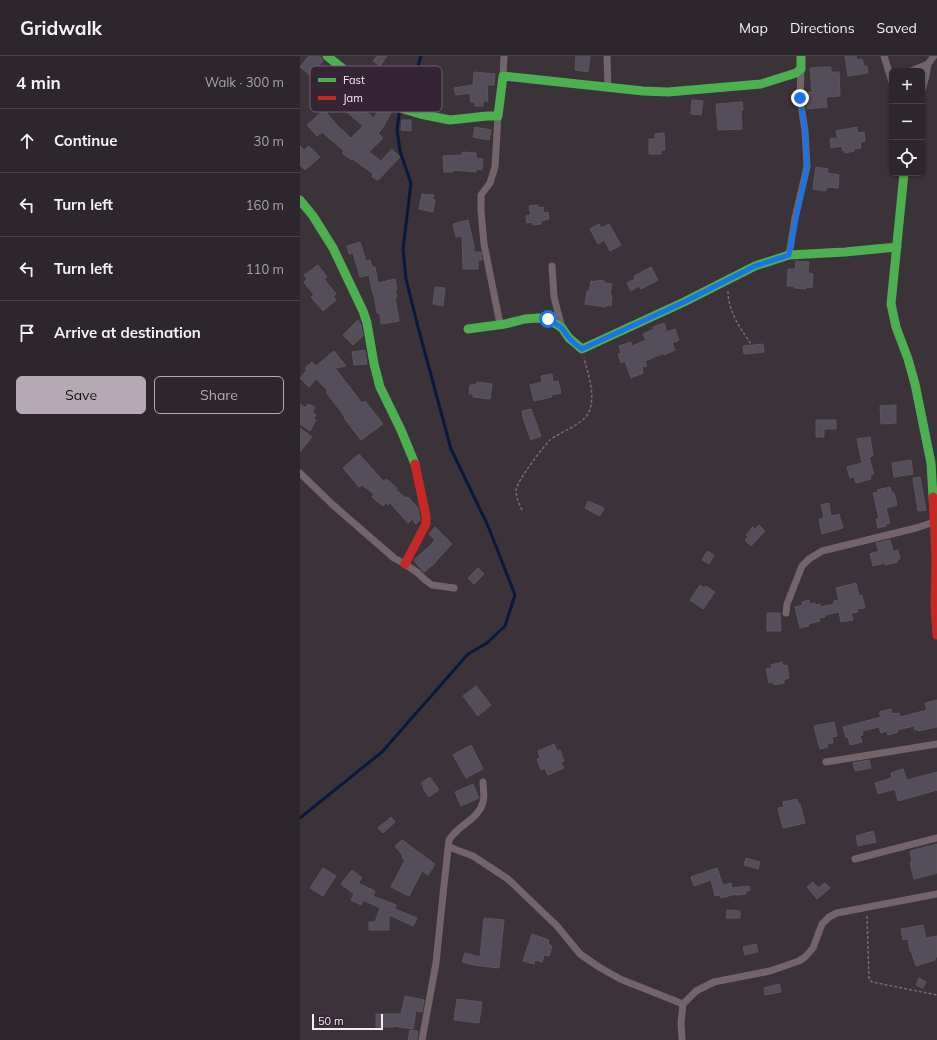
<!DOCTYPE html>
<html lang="en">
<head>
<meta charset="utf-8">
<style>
	body { margin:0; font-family:Mulish,sans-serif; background:#352e34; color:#f1f3f6 }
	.controls { position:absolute; right:12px; top:12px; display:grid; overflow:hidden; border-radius:6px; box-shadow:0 1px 3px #0004 }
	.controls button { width:36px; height:36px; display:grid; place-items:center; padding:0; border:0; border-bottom:1px solid #484348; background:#2d262c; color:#f1f3f6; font:20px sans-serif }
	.scale { position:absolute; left:12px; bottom:10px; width:71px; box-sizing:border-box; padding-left:4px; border:2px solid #f6ebf5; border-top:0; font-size:11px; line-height:14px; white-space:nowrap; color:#f6ebf5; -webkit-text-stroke:3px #352534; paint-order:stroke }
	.stop { position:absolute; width:12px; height:12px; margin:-9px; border:3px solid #1a73e8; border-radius:50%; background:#fff }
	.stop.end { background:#1a73e8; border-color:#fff; box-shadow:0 1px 4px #0008 }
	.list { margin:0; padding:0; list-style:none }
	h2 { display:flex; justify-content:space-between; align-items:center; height:52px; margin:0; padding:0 16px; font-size:17px }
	h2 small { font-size:13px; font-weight:400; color:#a7a5a9 }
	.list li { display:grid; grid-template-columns:26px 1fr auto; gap:12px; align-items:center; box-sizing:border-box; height:64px; padding:0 16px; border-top:1px solid #484348 }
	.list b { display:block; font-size:15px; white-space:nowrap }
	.list em { font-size:13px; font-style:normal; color:#a7a5a9 }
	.actions { display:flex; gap:8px; padding:12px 16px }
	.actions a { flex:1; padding:9px 0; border:1px solid #b5aab4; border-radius:6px; text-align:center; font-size:14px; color:#b5aab4 }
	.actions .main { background:#b5aab4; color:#111 }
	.icon { flex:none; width:22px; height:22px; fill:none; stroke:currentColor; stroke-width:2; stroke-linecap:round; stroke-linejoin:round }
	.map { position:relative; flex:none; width:637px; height:984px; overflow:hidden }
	header { display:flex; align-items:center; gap:24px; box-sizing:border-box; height:56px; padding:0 20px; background:#2d262c; border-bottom:1px solid #484348 }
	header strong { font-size:19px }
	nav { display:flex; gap:22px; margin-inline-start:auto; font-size:14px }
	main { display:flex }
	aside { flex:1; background:#2d262c }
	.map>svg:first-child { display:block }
</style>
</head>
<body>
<header>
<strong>Gridwalk</strong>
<nav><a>Map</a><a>Directions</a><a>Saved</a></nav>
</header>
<main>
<aside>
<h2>4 min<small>Walk · 300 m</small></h2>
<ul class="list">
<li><svg class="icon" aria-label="ahead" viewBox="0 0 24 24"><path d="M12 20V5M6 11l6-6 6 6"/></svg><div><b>Continue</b></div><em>30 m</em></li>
<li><svg class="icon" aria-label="left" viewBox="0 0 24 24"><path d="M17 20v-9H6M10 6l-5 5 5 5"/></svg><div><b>Turn left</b></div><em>160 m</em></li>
<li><svg class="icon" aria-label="left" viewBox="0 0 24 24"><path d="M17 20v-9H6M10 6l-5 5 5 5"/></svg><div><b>Turn left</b></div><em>110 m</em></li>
<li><svg class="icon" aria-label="arrive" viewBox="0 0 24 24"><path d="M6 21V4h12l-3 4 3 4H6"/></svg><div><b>Arrive at destination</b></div></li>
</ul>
<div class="actions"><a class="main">Save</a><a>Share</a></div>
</aside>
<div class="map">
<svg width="637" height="984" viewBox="0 0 637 984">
	<rect width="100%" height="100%" fill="#3c323a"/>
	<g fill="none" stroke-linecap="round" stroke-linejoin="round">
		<path stroke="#09193c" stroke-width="3" d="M0 762 82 696 168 598 187 587 205 570 215 539 188 470 151 393 118 271 106 223 103 193 111 127 100 95 97 73 100 52 111 33 121 0"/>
	</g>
	<g fill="#544d5a" stroke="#5b565e">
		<path d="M9 0H20L23 5 11 20 0 11Z"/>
		<path d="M77 0H87L80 10 73 5Z"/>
		<path d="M276 0H290L288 16 275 14Z"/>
		<path d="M545 0H556L557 4 562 3 564 10H567L568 17 548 20Z"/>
		<path d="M522 11H531V16H539L540 40 526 41 527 51 507 53 505 37 512 36 510 12Z"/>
		<path d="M174 16 195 18 194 29H187L188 45H183V50H175V46H171L170 37 156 39 154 32 173 29Z"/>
		<path d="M36 21 53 34 50 38 64 49 62 52 74 62 81 49 92 55 82 73 78 77 83 82 69 96 81 105 92 93 100 101 78 124 72 121 73 118 53 103 52 104 42 97 44 95 22 76 17 80 7 69 24 54 37 69 51 82 63 70 41 51 42 50 24 37Z"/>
		<path d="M392 44 403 45 401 59 391 58Z"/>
		<path d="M442 46 443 54H441L442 73 418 74 416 48Z"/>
		<path d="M102 64H111V75L101 74Z"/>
		<path d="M175 71 191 74 189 84 173 81Z"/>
		<path d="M557 71 558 77 564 76 565 85 560 86 561 92 554 93V95L545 97V94L543 95 542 90 531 92 530 83 538 82 536 75Z"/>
		<path d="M364 77 365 94H361V98H349V83H355V78Z"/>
		<path d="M0 90 4 94 9 90 20 101 5 114 0 109Z"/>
		<path d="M163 96 176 97V102L183 103 182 114 176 113V116L153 114V116H144L143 100 162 99Z"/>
		<path d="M516 111 528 113 527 117 539 119 538 132 526 131V135L513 133Z"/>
		<path d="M122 138 134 139 132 143 135 144 133 156 119 153Z"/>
		<path d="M238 149V152L243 151 244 157 248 156 249 163 241 165V168L233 169 232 166 227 167 226 160 231 159 229 150Z"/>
		<path d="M168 164 174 190V196H181L182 204H178V213H163L162 180 156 181 153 168Z"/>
		<path d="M299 168 301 172 309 168 321 189 310 195 304 184 298 188 290 173Z"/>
		<path d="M60 186 66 205 70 204 72 211H75L78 227 95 223 97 234 95 235 97 241 95 242 99 265 81 268 80 258 77 257 74 238H73L69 219 60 221 53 197 49 198 47 190Z"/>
		<path d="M496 205 509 206 508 217 513 218 512 232 506 231V233L494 232V230H487L488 213H495Z"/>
		<path d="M18 209 27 221 24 223 36 238 33 240 36 244 23 255 11 241 14 239 4 226 7 223 4 219Z"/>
		<path d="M351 211 358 224 341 233 339 230 331 235 327 227 335 223 334 220Z"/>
		<path d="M297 224 304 225V227L312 228 310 239 312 240 311 250 306 249V251L285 248 287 235 289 236 291 225 297 226Z"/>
		<path d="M135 231 145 232 143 250 133 248Z"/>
		<path d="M58 264 61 269 63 280 53 289 43 279Z"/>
		<path d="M364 267 367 276 375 273 379 284 372 287 375 294 364 299V297L345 305 347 310 342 311 343 317 331 322 325 305 321 307 318 298 321 297 319 290 331 286 332 290 346 284 343 278 354 273 353 271Z"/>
		<path d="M463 288 464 296 444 298 443 290Z"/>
		<path d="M65 294 67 308 54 309 52 296Z"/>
		<path d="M34 295 46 310 35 312 62 347 65 345 83 368 61 384 44 362 45 361 26 336 28 335 16 323 9 331 0 322 7 314 5 312 12 306 16 310Z"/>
		<path d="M252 318 253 326 258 325 261 337 251 339 252 341 234 345 230 329 242 326 241 320Z"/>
		<path d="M177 326 192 328 190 343 173 341V338H169L170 329H176Z"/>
		<path d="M0 348 6 352 8 348 15 351 12 356 16 359 13 363 16 364 10 375 0 368Z"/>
		<path d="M596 349V367L581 368 580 350Z"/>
		<path d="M231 353 241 380 231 384 223 362 222 355Z"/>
		<path d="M516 364H536V373H524V381H516Z"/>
		<path d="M0 372 12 381 0 396Z"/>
		<path d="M570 381 573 400 569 401 574 418 570 419 571 423 556 427 554 421 550 422 547 411 562 407 557 383Z"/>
		<path d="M59 398 84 426 86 423 97 432 96 434 106 442 108 441 118 452 120 464 116 468 112 463 108 467 90 447 88 449 86 446 83 450 72 441 74 438 62 429 59 431 43 412Z"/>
		<path d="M611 404 613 418 594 421 592 407Z"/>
		<path d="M620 421 626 454 618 455 613 422Z"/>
		<path d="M590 431 592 437H594L597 449 586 452 590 467 585 468 586 470 578 472 576 463H579L573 437 578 436 577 434Z"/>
		<path d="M288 445 304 452 300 460 285 452Z"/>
		<path d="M529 447 531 460 539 458 543 472 522 478 519 463 524 462 521 449Z"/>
		<path d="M459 469 465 475 451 490 445 484 448 481 446 479 453 471 455 473Z"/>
		<path d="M135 471 152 488 136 505V506L124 516 114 505 116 502 131 489 135 484 129 478Z"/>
		<path d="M590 484 593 495 598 494 600 503H597L598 506 585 509V507L573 510 570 498 579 495 576 487Z"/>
		<path d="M407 495 414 499 409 508 402 504Z"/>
		<path d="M178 512 184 518 174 528 168 522Z"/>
		<path d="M556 527 559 540 562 539 565 552 557 553 558 556 551 557 553 564 541 566 539 556 525 559V561L519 562 520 565 508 568 509 570 500 572 495 551 503 549 502 546 509 544 510 548 515 547 516 549 520 548V551L534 548V545L539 544 536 532Z"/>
		<path d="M400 529 404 532 406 530 415 536 403 553 390 544Z"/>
		<path d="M467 557H480L481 575H467Z"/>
		<path d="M482 606 483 610 487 609 489 622 484 624V627L474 629 473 626 469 627 466 613 472 612 471 609Z"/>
		<path d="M176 630 191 649 178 660 163 640Z"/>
		<path d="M637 644V671L618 675V673L615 674 614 670 597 674 598 676 588 679 587 675 581 677 579 671 562 675 563 679 560 680 562 686 550 689 548 681 546 682 543 671 581 661 579 656 591 653 592 658 599 657 600 661 627 654 625 647Z"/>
		<path d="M534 666 537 680 532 681 533 687 527 688 528 691 520 693 514 670Z"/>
		<path d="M254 688 257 695 260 694 264 705 261 706 264 712 248 719 245 712 241 714 237 703 240 702 238 695Z"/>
		<path d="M171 689 183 713 166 722 153 699Z"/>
		<path d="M569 704 571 712 555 715 553 707Z"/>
		<path d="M603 713 607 724 637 716V734L598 745 595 733 578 738 575 727 592 722 591 717Z"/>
		<path d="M130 721 139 734 129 741 123 732 124 731 121 727Z"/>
		<path d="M173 728 179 742 161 750 155 736Z"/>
		<path d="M497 743 498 748H500L505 767 483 772 478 752 484 751 483 746Z"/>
		<path d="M91 761 95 766 83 777 78 772Z"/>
		<path d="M573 775 576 786 558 790 556 780Z"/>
		<path d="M102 784 135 808 128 819 122 815 109 840 91 831 105 804 102 802 103 800 95 790Z"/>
		<path d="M637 788V817L614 823 610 807 612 806 610 795Z"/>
		<path d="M446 802 460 806 458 813 444 809Z"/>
		<path d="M23 812 36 820 23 840 10 832Z"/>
		<path d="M417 812 423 829 431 827 432 832 449 830 450 834 446 835V838L436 839V838L421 842 420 839 415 840 411 824 394 830 391 821Z"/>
		<path d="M52 814 62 822 58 827 75 835 73 840 96 849 95 853 117 862 113 870 89 859V874H69V866H75L80 852 63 844 61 849 51 844 54 838 41 828Z"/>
		<path d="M513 826 518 832 525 827 530 832 517 843 507 831Z"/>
		<path d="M427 854 440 855V862H426Z"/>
		<path d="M184 862 204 864 199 912 174 909 162 906 165 897 180 901Z"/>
		<path d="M623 869 626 882 637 880V899L635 904 616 910 611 895H610L608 883 603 884 601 873Z"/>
		<path d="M232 878 249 884 248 888 252 890 249 900 244 899 242 906 235 904 234 908 223 905Z"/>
		<path d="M456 888 458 896 445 899 443 891Z"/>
		<path d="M619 922 626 926 623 932 616 929Z"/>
		<path d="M479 928 481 936 465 939 464 932Z"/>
		<path d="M105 940 124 944 122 956 116 955 113 973 93 970V971H76V958H101Z"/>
		<path d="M157 943 182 946 179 967 154 964Z"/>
		<path d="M110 974 118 975 117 984H108Z"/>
	</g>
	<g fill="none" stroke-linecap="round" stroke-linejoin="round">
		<g stroke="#776b70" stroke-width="1.5" stroke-dasharray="3 2" stroke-linecap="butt">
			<path d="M428 235C428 255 440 272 451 288"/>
			<path d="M222 454C219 448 216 441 216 434 217 425 243 391 250 384 261 375 286 368 290 353 295 336 288 318 284 302"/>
			<path d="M567 860 569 923 572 926 637 939"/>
		</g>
		<g stroke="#726469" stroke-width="7">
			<path d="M307 0 308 31"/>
			<path d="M584 0 592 26"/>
			<path d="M611 15 628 8"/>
			<path d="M203 20 204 0"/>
			<path d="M622 34 626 20 628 8 634 0"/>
			<path d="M198 60 195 111 190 127 181 139V155L184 188 200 268"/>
			<path d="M489 199 495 162 507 111 505 75 500 42 501 13"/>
			<path d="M252 210 254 241 262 272"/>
			<path d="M0 417 33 449 94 502 105 508 118 517 125 524 132 529 154 532"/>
			<path d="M486 557 487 548 502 510 509 503 522 495 616 472 634 466"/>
			<path d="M526 706 637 688"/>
			<path d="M149 791 173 800 208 823 257 870 280 898 299 911 320 923 383 948"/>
			<path d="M555 803 637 782"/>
			<path d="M122 984 136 907 144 829 149 784C158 769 179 763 183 746 185 740 183 732 183 726"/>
			<path d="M382 984 381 967 383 948 396 935 414 926 470 915 499 905 505 901 513 892 522 868 529 861 537 857 637 838"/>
		</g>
		<g stroke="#4caf50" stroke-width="9">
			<path d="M27 0 72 36 100 52 120 58 150 64 187 60H198L203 20 343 35 368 36 461 28 496 17 501 13V0"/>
			<path d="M604 117 591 248 596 271 608 303 615 328 631 407 633 441"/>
			<path d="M0 144 13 160 33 192 63 255 67 267 74 308 80 331 101 374 115 408"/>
			<path d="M168 273 205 268 225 263 238 262 248 263 262 272 269 282 282 293 384 246 455 210 489 199 545 196 597 191"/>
		</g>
		<g stroke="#c62828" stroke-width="9">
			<path d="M633 441 636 502 635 550 637 579"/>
			<path d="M105 508 126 468V460L115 408"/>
		</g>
	</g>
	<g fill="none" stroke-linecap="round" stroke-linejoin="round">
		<path stroke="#1a73e8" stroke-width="5" d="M248 263 262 272 269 282 275 288 282 293 384 246 443 216 455 210 489 199 496 162 507 111 505 75 500 42"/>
	</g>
	<rect x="10" y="10" width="132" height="46" rx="6" fill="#352534" stroke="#6f606e" stroke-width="1"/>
	<rect x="18" y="22" width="18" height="4" fill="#4caf50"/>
	<rect x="18" y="40" width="18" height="4" fill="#c62828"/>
	<g font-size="11" fill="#f6ebf5">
		<text x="43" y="28">Fast</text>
		<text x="43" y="46">Jam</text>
	</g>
</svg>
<div class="controls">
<button>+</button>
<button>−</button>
<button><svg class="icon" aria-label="locate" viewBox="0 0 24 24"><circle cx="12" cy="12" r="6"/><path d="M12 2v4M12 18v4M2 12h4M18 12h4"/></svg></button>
</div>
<div class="scale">50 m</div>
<div class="stop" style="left:248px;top:263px"></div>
<div class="stop end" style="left:500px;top:42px"></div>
</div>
</main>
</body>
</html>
